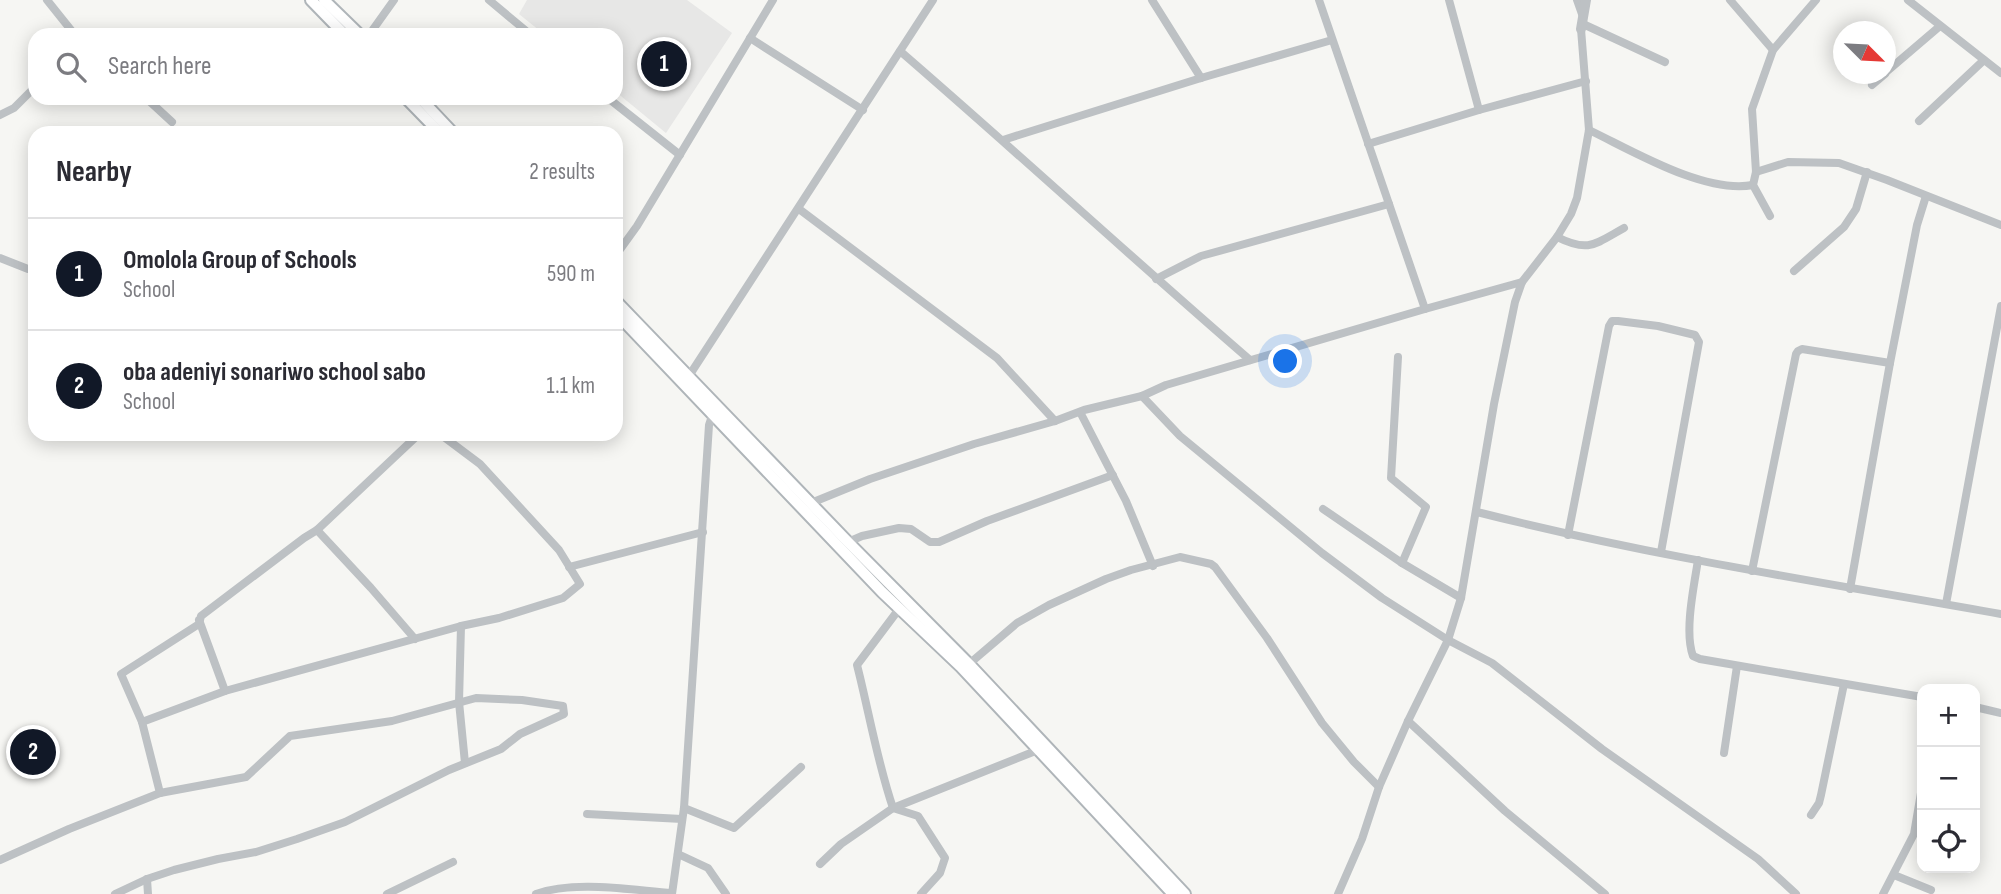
<!DOCTYPE html>
<html lang="en">
<head>
<meta charset="utf-8">
<style>
	body { margin:0; font-family:"Sofia Sans Condensed",sans-serif; background:#f2f2f3; color:#2b2b33 }
	.controls { position:absolute; right:21px; bottom:21px; display:grid; overflow:hidden; border-radius:14px; box-shadow:0 4px 18px #0003 }
	.controls button { width:63px; height:63px; display:grid; place-items:center; padding:0; border:0; border-bottom:2px solid #e1e1e2; background:#fff; color:#2b2b33; font:35px sans-serif }
	.compass { position:absolute; left:1833px; top:21px; width:63px; height:63px; border-radius:50%; background:#fff; box-shadow:0 4px 18px #0003; rotate:114deg }
	.you { position:absolute; left:1286px; top:362px; width:24px; height:24px; margin:-18px; border:5px solid #fff; border-radius:50%; background:#1a73e8; box-shadow:0 0 0 10px #1a73e833 }
	.badge { display:grid; place-items:center; width:46px; height:46px; border-radius:50%; background:#111827; color:#fff; font-size:23px; font-weight:700 }
	.pin { position:absolute; translate:-50% -50%; border:4px solid #fff; box-shadow:0 2px 7px #0006 }
	.list { margin:0; padding:0; list-style:none }
	h2 { display:flex; justify-content:space-between; align-items:center; height:91px; margin:0; padding:0 28px; font-size:30px }
	h2 small { font-size:23px; font-weight:400; color:#7c7c81 }
	.list li { display:grid; grid-template-columns:46px 1fr auto; gap:21px; align-items:center; box-sizing:border-box; height:112px; padding:0 28px; border-top:2px solid #e1e1e2 }
	.list b { display:block; font-size:26px; white-space:nowrap }
	.list p { margin:0; font-size:23px; white-space:nowrap; color:#7c7c81 }
	.list em { font-size:23px; font-style:normal; color:#7c7c81 }
	.icon { flex:none; width:38px; height:38px; fill:none; stroke:currentColor; stroke-width:2; stroke-linecap:round; stroke-linejoin:round }
	.map { position:relative; flex:none; width:2001px; height:894px; overflow:hidden }
	.search { position:absolute; background:#fff; box-shadow:0 4px 18px #0003; left:28px; top:28px; width:595px; height:77px; display:flex; align-items:center; gap:18px; box-sizing:border-box; padding:0 24px; border-radius:21px; color:#7c7c81; font-size:26px }
	.panel { position:absolute; background:#fff; box-shadow:0 4px 18px #0003; left:28px; top:126px; width:595px; height:315px; border-radius:21px }
	.map>svg:first-child { display:block }
</style>
</head>
<body>
<div class="map">
<svg width="2001" height="894" viewBox="0 0 2001 894">
	<rect width="100%" height="100%" fill="#f6f6f3"/>
	<path fill="#e7e7e6" d="M527 0H687L732 33 666 133 616 92V35H545L519 14Z"/>
	<g fill="none" stroke-linecap="round" stroke-linejoin="round">
		<defs>
			<g id="secondary">
				<path d="M311 0 345 35"/>
				<path d="M324 0 360 35"/>
				<path d="M406 98 440 133"/>
				<path d="M420 98 453 133"/>
				<path d="M616 301 848 542 969 664 1185 894"/>
				<path d="M616 313 882 592 961 667 1173 894"/>
			</g>
		</defs>
		<use href="#secondary" stroke="#afb5b9" stroke-width="14"/>
		<g stroke="#bdc1c4" stroke-width="8">
			<path d="M47 0 75 35"/>
			<path d="M489 0 531 35"/>
			<path d="M1152 0 1201 78"/>
			<path d="M1319 0 1425 309"/>
			<path d="M1449 0 1479 110"/>
			<path d="M1577 0 1583 17"/>
			<path d="M1730 0 1773 50"/>
			<path d="M1908 0 2001 73"/>
			<path d="M1583 24 1665 62"/>
			<path d="M369 35 394 0"/>
			<path d="M750 38 863 110"/>
			<path d="M900 51C1018 153 1133 259 1250 360"/>
			<path d="M1885 73 1940 26"/>
			<path d="M1872 85 1885 74"/>
			<path d="M146 98 172 122"/>
			<path d="M608 98 680 155"/>
			<path d="M0 115 14 108 35 87"/>
			<path d="M1919 121 1984 60"/>
			<path d="M1589 130C1633 151 1704 194 1753 185"/>
			<path d="M1003 140 1201 78 1332 40"/>
			<path d="M1368 144 1479 110 1586 81"/>
			<path d="M1756 172 1788 162 1839 163 1887 180 2001 225"/>
			<path d="M799 209 997 358 1055 421"/>
			<path d="M1770 216 1753 185 1756 172 1752 109 1773 50 1816 0"/>
			<path d="M1557 237C1589 253 1595 244 1624 228"/>
			<path d="M616 255 637 226 773 0"/>
			<path d="M0 258 28 269"/>
			<path d="M1794 271 1844 227 1856 209 1867 172"/>
			<path d="M1156 279 1201 256 1389 204"/>
			<path d="M1398 357 1391 478 1426 507 1402 563"/>
			<path d="M687 379 933 0"/>
			<path d="M1142 396 1180 436 1322 553 1382 598 1448 640 1492 663 1602 749 1758 859 1796 894"/>
			<path d="M1080 412 1126 501 1153 566"/>
			<path d="M811 503 870 479 974 444 1055 421 1084 410 1142 396 1166 385 1425 309 1522 282"/>
			<path d="M1323 509 1402 563 1461 598"/>
			<path d="M1477 512C1650 556 1826 583 2001 614"/>
			<path d="M317 530 371 588 415 639"/>
			<path d="M1568 535 1609 326 1612 321H1618L1658 326 1695 335 1699 342 1661 552"/>
			<path d="M848 542 862 536 899 528 911 529 930 542H939L987 521 1113 475"/>
			<path d="M1698 560C1694 586 1684 632 1693 656L1700 659 1922 697"/>
			<path d="M569 567 703 532"/>
			<path d="M1752 571 1796 354 1798 351 1802 349 1890 363"/>
			<path d="M1850 589 1890 363 1917 225 1926 196"/>
			<path d="M1946 604 2001 306"/>
			<path d="M199 620 225 691 461 626 499 618 563 598 580 584 559 550 480 464 440 434"/>
			<path d="M461 626 459 702 465 763"/>
			<path d="M969 664 1017 623 1049 605 1106 579 1131 570 1180 557 1211 564 1215 567 1267 638 1322 723 1354 762 1379 787"/>
			<path d="M1975 707 2001 713"/>
			<path d="M1408 721 1505 811 1605 894"/>
			<path d="M142 722 225 691"/>
			<path d="M1724 753 1737 666"/>
			<path d="M160 793 142 722 121 674 199 624 201 616 304 538 317 530 419 434"/>
			<path d="M684 808 734 828 801 767"/>
			<path d="M893 808C877 761 869 712 857 665L899 609"/>
			<path d="M893 808 918 816 945 858 940 873 921 894"/>
			<path d="M587 814 682 819"/>
			<path d="M1811 815 1819 803 1821 795 1844 684"/>
			<path d="M678 854 708 868 726 894"/>
			<path d="M0 860 69 829 160 793 246 777 290 736 392 721 476 698 522 700 563 706 564 714 520 734 501 749 449 770 345 822 297 839 256 852 218 859 174 870 147 879 115 894"/>
			<path d="M820 864 841 844 893 808 1038 750"/>
			<path d="M1894 875 1931 890"/>
			<path d="M147 879 148 894"/>
			<path d="M387 894 453 862"/>
			<path d="M536 894C574 880 631 890 672 893"/>
			<path d="M672 894 684 808 709 425 712 416"/>
			<path d="M1338 894 1362 839 1379 787 1408 721 1448 640 1461 598 1494 404 1515 302 1522 282 1557 237 1571 214 1577 198 1589 130 1581 29"/>
			<path d="M1883 894 1914 834 1922 787"/>
		</g>
		<path stroke="#bdc1c4" stroke-width="10" d="M1581 29 1586 0"/>
		<use href="#secondary" stroke="#fff" stroke-width="10"/>
	</g>
</svg>
<div class="controls">
<button>+</button>
<button>−</button>
<button><svg class="icon" aria-label="locate" viewBox="0 0 24 24"><circle cx="12" cy="12" r="6"/><path d="M12 2v4M12 18v4M2 12h4M18 12h4"/></svg></button>
</div>
<svg class="compass" viewBox="-18 -18 36 36"><path d="M0-13l5 13h-10z" fill="#e53935"/><path d="M0 13l5-13h-10z" fill="#7c7c81"/></svg>
<div class="you"></div>
<div class="pin badge" style="left:664px;top:64px">1</div>
<div class="pin badge" style="left:33px;top:752px">2</div>
<div class="search"><svg class="icon" aria-label="search" viewBox="0 0 24 24"><circle cx="10" cy="10" r="6"/><path d="M15 15l6 6"/></svg>Search here</div>
<section class="panel">
<h2>Nearby<small>2 results</small></h2>
<ul class="list">
<li><span class="badge">1</span><div><b>Omolola Group of Schools</b><p>School</p></div><em>590 m</em></li>
<li><span class="badge">2</span><div><b>oba adeniyi sonariwo school sabo</b><p>School</p></div><em>1.1 km</em></li>
</ul>
</section>
</div>
</body>
</html>
